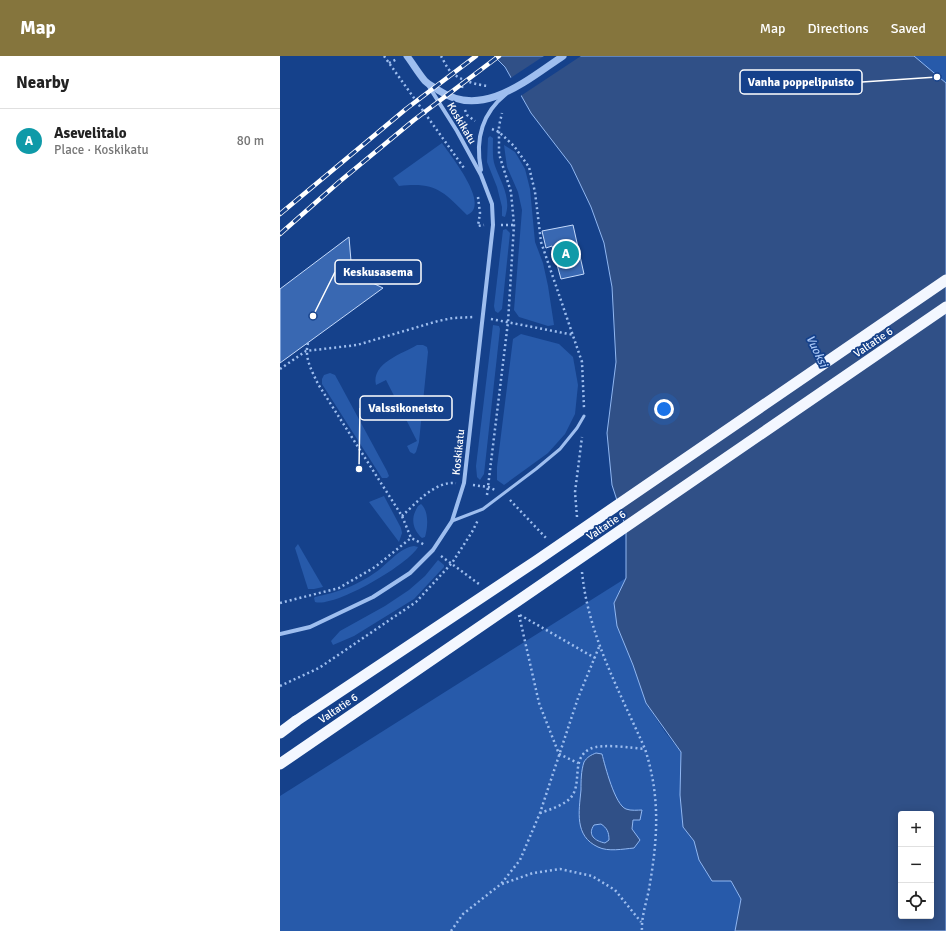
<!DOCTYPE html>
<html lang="en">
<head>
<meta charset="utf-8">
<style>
	body { margin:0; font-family:Signika,sans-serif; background:#f6f6f6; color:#222 }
	.controls { position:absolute; right:12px; bottom:12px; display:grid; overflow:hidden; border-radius:4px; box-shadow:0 2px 10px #0003 }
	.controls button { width:36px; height:36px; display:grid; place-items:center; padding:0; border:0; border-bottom:1px solid #e0e0e0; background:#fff; color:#222; font:20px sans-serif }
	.you { position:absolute; left:384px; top:353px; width:14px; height:14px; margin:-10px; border:3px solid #fff; border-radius:50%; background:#1a73e8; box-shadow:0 0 0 6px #1a73e833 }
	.badge { display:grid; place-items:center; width:26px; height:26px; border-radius:50%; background:#85753d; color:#fff; font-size:13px; font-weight:700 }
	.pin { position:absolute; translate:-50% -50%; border:2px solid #fff; box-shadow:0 1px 4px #0006 }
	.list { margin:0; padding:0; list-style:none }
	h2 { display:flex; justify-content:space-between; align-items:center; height:52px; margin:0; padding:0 16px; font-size:17px }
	h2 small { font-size:13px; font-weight:400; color:#767676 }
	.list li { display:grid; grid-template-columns:26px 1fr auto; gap:12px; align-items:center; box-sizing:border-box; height:64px; padding:0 16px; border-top:1px solid #e0e0e0 }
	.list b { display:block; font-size:15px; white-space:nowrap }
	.list p { margin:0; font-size:13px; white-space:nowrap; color:#767676 }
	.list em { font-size:13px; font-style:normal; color:#767676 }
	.icon { flex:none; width:22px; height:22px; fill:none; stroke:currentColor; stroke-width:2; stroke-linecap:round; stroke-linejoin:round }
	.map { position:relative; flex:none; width:666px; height:875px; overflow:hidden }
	header { display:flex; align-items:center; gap:24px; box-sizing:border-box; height:56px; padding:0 20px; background:#85753d; color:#fff }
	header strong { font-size:19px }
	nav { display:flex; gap:22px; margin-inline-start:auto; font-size:14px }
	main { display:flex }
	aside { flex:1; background:#fff }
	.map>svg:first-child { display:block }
</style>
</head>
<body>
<header>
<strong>Map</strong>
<nav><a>Map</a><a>Directions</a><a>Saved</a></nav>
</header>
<main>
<aside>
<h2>Nearby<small></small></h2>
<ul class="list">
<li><span class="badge" style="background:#0f9aa8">A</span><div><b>Asevelitalo</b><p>Place · Koskikatu</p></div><em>80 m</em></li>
</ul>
</aside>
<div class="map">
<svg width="666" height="875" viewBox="0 0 666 875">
	<rect width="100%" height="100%" fill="#15418b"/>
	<g fill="#275aaa">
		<path d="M630 0H666V41Z"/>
		<path d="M210 80 213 82C213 91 212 102 215 110 221 126 232 143 225 161L222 160V151L217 131 207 106 208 82Z"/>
		<path d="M162 87C170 99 212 150 187 159 162 134 155 126 119 130L113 122Z"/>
		<path d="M224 89 235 96 245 113 250 133 255 186 263 207 268 230 274 269 268 270 239 261 234 254 242 154 238 136 227 111Z"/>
		<path d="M226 173 230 177 222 253 218 257 215 255 214 250 223 174Z"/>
		<path d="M213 269 219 270 220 273 204 418 200 424 197 421 196 410Z"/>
		<path d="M241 278 279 288 293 301 298 329 295 358 285 378 268 397 224 429 217 424V411L233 283Z"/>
		<path d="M137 289H143L147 291 148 296 139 386 136 396 134 398 130 396 127 390 137 385 106 324 96 329C91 307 122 298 137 289Z"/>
		<path d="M50 317 55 319 61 330 107 415 109 420 107 422H102L100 419 42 328V323L44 319Z"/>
		<path d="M104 440 121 472 122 477 119 486 89 446Z"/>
		<path d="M141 448C149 455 148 471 145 481L142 482C134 475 131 465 135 456 137 452 137 450 141 448Z"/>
		<path d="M18 488 43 531 34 533H28L15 492Z"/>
		<path d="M134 490 138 491C128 509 54 552 35 546L34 542 35 541C59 536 76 530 96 516 108 508 119 492 134 490Z"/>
		<path d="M158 504 164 509V511L134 543 74 580 53 589 51 585 60 575 105 550 129 534 145 520Z"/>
		<path d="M346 522 334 547 366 647 385 676 401 696 400 739 403 771 414 785 420 804 451 825 461 843 455 875H0V740Z"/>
	</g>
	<g fill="#305087" stroke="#90b7f2" fill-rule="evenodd">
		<path d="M214 0H634L666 27V875H455L461 843 451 825H432L419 804 414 785 403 771 400 739 401 696 366 647 353 609 337 570 334 547 346 522V472L332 429 327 377 336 306 332 231 324 187 311 151 291 109 251 57 225 11ZM621 758H651V860H621Z"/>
		<path d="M316 697 322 698C325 710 335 749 346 753 351 755 358 754 362 754L360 764H353L352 773 360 784 354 792C343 793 328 796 318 791 294 780 299 755 301 734 301 725 301 715 304 706 307 701 311 699 316 697ZM321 768C327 772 329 776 329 784L325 787C315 785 307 779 314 769Z"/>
	</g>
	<path fill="#15418b" d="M264 0H301L239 41 229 23Z"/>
	<g fill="#3968b2" stroke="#c5dafb">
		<path d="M293 169 304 218 281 223 272 190 266 192 262 175Z"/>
		<path d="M69 181 72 217 103 232 0 307V233Z"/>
	</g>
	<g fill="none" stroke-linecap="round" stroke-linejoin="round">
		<g stroke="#9ebeef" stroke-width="2.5" stroke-dasharray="2 3" stroke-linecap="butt">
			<path d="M104 0 184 112"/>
			<path d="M161 0C164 5 167 12 171 16 181 25 197 29 209 30"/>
			<path d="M109 7 117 3"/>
			<path d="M182 32 183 23"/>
			<path d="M185 54 187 59 195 65"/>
			<path d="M212 73 219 76 234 90 249 111 255 136 261 186 302 306 304 352"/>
			<path d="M198 141 200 157 198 170 204 169"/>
			<path d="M221 169H234"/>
			<path d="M211 263 294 279"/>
			<path d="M28 287C24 302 32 315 38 328L122 460 131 482 145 489"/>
			<path d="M0 313 26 295 77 289 158 265 173 262 194 261"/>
			<path d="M193 429 208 431 215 434"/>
			<path d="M207 439 228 266 234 169 231 136 219 98V70L222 57"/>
			<path d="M230 444 267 483"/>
			<path d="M122 460C136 447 155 425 176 427"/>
			<path d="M297 461 295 436 302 381"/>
			<path d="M161 500 199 528"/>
			<path d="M302 516C308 579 340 636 365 693 380 739 378 780 370 827 368 843 361 859 362 875"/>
			<path d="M0 547 59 532 95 511 131 482"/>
			<path d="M239 559 259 647 279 698 298 707"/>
			<path d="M240 559 315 602"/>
			<path d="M0 630 39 612 136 546 172 507 192 476 198 464"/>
			<path d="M260 757C269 754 287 748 292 740 302 726 291 702 310 693 321 687 352 692 365 693"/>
			<path d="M222 828 253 817 280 813 312 820 335 834 361 866"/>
			<path d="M171 875 183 858 221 828 240 804 260 757 298 642 319 591"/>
		</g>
		<path stroke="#9ebeef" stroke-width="3" d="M172 465 203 453 256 413 280 393 297 372 304 360"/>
		<g stroke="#9ebeef" stroke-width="4">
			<path d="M201 114C195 84 201 58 226 38"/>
			<path d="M0 578 30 571 93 541 130 517 153 494 172 465 184 427 213 169 212 148 201 119 177 75 148 29"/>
		</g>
		<path stroke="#9ebeef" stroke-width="7" d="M127 0C133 8 139 18 145 25 149 29 154 31 158 34 202 64 247 24 283 0"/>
		<path stroke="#f3f7ff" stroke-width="11" d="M0 677 16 665"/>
		<defs>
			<g id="rail">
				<path d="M0 158 126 53 196 0"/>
				<path d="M0 178 59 126 134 64 219 0"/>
			</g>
		</defs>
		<use href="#rail" stroke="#fff" stroke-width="4.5"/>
		<use href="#rail" stroke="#15418b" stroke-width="3" stroke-dasharray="9" stroke-linecap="butt"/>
		<g stroke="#f3f7ff" stroke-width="11">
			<path d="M16 665 256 505 666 224"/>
			<path d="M0 708 666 251"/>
		</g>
	</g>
	<g text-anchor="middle" stroke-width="3.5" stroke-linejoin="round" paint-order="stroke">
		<g font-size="11" fill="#fff" stroke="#15418b">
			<text transform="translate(182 67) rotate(59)" y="4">Koskikatu</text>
			<text transform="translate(593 286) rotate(-34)" y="4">Valtatie 6</text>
			<text transform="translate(178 396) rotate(-84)" y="4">Koskikatu</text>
			<text transform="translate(326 469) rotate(-34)" y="4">Valtatie 6</text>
			<text transform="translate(58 652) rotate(-34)" y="4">Valtatie 6</text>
		</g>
		<g font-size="12" font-style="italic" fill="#aac8f7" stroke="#15418b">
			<text transform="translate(537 295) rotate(64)" y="4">Vuoksi</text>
		</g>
	</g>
	<path fill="none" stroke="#fff" stroke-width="1.5" d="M657 21L582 26M33 260L55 216M79 413L80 352"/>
	<g fill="#fff" stroke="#15418b" stroke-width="1.5">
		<circle cx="657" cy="21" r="4"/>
		<circle cx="33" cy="260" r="4"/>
		<circle cx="79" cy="413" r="4"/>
	</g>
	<g fill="#15418b" stroke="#fff" stroke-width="1.5">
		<rect x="460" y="14" width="122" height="24" rx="4"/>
		<rect x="55" y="204" width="86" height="24" rx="4"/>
		<rect x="80" y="340" width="92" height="24" rx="4"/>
	</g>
	<g font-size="12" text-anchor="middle" font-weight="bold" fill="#fff">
		<text x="521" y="30">Vanha poppelipuisto</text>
		<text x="98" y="220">Keskusasema</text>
		<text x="126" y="356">Valssikoneisto</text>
	</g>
</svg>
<div class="controls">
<button>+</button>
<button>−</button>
<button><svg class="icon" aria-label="locate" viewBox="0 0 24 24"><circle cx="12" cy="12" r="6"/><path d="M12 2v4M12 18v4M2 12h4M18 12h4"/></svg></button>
</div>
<div class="you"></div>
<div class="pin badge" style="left:286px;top:198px;background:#0f9aa8">A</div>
</div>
</main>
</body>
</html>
